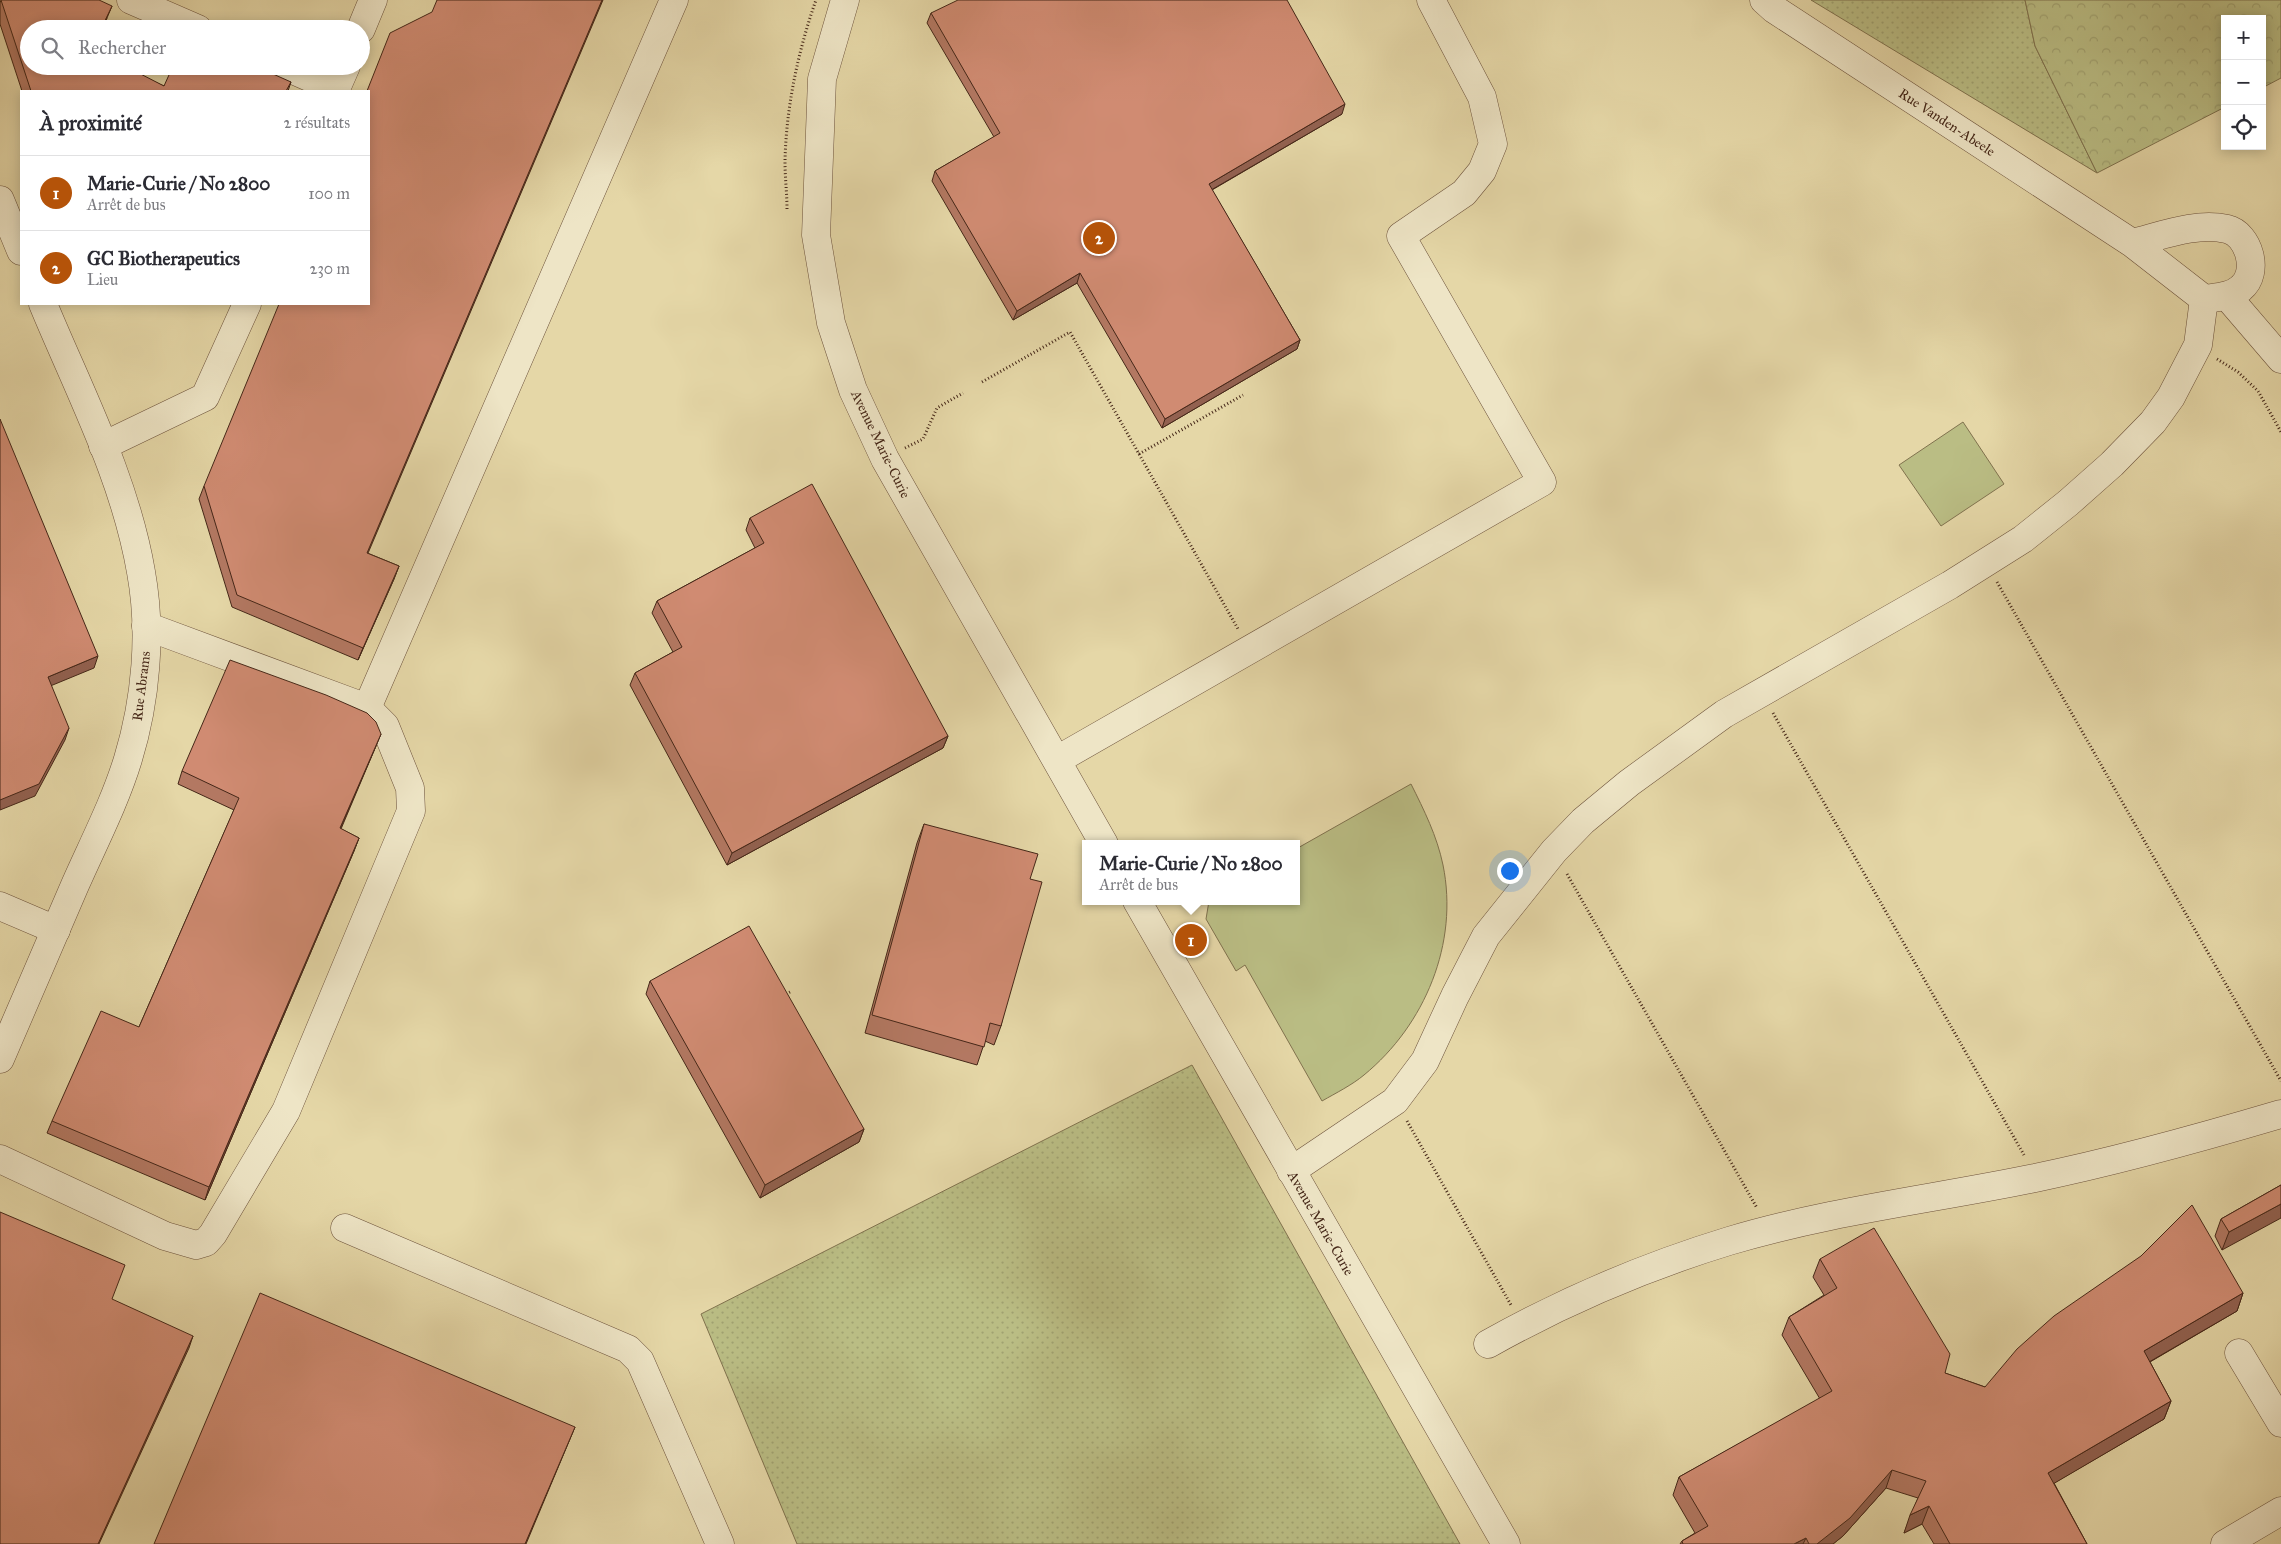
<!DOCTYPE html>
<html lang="fr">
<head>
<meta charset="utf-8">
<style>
	body { margin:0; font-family:"IM FELL Great Primer",serif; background:#f7f7f7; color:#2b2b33 }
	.controls { position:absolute; right:15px; top:15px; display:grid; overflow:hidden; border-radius:0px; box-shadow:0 2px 12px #0003 }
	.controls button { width:45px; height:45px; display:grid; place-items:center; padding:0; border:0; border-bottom:1px solid #e1e1e2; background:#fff; color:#2b2b33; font:25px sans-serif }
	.you { position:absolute; left:1509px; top:870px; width:18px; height:18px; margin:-12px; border:4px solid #fff; border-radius:50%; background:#1a73e8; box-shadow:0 0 0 8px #1a73e833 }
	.badge { display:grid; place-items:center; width:32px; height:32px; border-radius:50%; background:#b45309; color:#fff; font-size:16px; font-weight:700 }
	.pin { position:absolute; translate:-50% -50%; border:2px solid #fff; box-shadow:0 1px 5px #0006 }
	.popup { position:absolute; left:1082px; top:840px; width:218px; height:65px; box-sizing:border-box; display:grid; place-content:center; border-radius:0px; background:#fff; filter:drop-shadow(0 1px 4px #0005); font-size:16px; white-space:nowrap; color:#7c7c81 }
	.popup b { font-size:19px; color:#2b2b33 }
	.popup::after { content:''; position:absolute; left:50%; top:100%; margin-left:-10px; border:10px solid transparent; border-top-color:#fff }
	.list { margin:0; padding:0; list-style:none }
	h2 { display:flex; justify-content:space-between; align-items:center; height:65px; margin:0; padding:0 20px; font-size:21px }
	h2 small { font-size:16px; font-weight:400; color:#7c7c81 }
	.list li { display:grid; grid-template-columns:32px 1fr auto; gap:15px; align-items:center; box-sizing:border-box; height:75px; padding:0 20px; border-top:1px solid #e1e1e2 }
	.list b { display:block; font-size:19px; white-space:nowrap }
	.list p { margin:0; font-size:16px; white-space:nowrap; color:#7c7c81 }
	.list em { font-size:16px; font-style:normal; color:#7c7c81 }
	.icon { flex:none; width:28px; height:28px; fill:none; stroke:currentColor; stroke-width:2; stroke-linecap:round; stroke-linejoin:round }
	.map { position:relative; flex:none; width:2281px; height:1544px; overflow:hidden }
	.search { position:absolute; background:#fff; box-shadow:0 2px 12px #0003; left:20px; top:20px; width:350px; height:55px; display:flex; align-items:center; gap:12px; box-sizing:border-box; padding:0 18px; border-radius:28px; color:#7c7c81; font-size:19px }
	.panel { position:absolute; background:#fff; box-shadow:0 2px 12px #0003; left:20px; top:90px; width:350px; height:215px; border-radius:0px }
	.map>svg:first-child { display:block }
</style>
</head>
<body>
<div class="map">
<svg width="2281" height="1544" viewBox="0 0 2281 1544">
	<defs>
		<pattern id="grass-dots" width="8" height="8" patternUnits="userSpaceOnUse" patternTransform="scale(1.25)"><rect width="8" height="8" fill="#babd84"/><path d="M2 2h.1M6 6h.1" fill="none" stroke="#a1a271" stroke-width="1.8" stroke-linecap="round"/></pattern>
		<pattern id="forest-crowns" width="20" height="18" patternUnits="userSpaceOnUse" patternTransform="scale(1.25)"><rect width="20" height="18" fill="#babd84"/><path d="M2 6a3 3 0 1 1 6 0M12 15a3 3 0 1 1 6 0" fill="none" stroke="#a1a271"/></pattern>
	</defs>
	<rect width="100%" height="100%" fill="#e5d7a7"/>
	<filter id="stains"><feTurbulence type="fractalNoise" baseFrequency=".004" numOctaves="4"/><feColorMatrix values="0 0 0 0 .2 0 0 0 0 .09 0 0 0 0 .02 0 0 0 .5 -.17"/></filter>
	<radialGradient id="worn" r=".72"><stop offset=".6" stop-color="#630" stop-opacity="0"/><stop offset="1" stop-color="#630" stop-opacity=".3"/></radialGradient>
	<g fill="url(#grass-dots)" stroke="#80724e">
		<path d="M1811 0H2025L2035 46 2097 173Z"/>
		<path d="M1192 1065 1460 1544H797L701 1314Z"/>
	</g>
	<path fill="url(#forest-crowns)" stroke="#80724e" d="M2025 0H2281V78L2262 88V19H2225V107L2097 173 2035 46Z"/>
	<g fill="#babd84" stroke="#80724e">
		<path d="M1963 422 2004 484 1941 526 1899 465Z"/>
		<path d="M1411 784C1424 810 1437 836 1443 865 1459 943 1425 1025 1364 1075 1352 1085 1336 1093 1322 1101L1245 965 1236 971 1206 919 1209 901H1296V849Z"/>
	</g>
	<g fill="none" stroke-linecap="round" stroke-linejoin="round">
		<defs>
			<g id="minor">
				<path d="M131 0 198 29"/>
				<path d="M845 0 822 79 816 235 831 323 853 390 885 459 1104 844"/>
				<path d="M1764 0 1774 9 2132 243 2204 299C2217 297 2231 297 2241 288 2260 273 2249 234 2227 229 2196 222 2161 236 2132 243"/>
				<path d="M361 29 373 0"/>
				<path d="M284 66 336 89"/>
				<path d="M335 91 346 66"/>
				<path d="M0 200 21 251"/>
				<path d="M2227 296 2281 359"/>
				<path d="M103 446 205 397 247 304"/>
				<path d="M146 626 367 708 674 0"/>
				<path d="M1057 760 1542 482 1401 236 1464 193 1482 171 1493 144 1482 97 1431 0"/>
				<path d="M1137 901 1506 1544"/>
				<path d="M0 906 56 930"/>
				<path d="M0 1059C25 1001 50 943 75 885 93 844 115 802 128 759 146 700 152 632 141 572 125 478 79 391 43 304"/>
				<path d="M0 1159 165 1236 196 1245 206 1242 213 1234 286 1111 411 811 410 788 385 726 367 708"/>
				<path d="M1291 1171 1395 1101 1425 1061 1455 996 1486 936 1554 851 1583 821 1629 783 1724 714 1950 585 2023 539 2068 503 2112 464 2153 422 2171 397 2198 345 2204 299"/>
				<path d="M345 1228 628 1349 640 1361 720 1544"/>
				<path d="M1488 1344C1563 1302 1647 1266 1729 1241 1829 1211 1933 1199 2035 1178 2118 1161 2200 1138 2281 1114"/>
				<path d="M2239 1353 2281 1423"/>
				<path d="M2225 1544 2281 1511"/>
			</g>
		</defs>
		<use href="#minor" stroke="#6d533c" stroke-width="29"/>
		<g stroke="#452718" stroke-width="3" stroke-dasharray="1 2.5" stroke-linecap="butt">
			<path d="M787 209C787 193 785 178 785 162 786 108 798 51 816 0"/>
			<path d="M2217 359 2238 372 2258 391 2281 432"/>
			<path d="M982 382 1070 332 1238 629"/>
			<path d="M905 448 923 439 937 408 963 393"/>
			<path d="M1139 454 1243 395"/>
			<path d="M1997 582 2281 1081"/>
			<path d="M1773 713 2024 1155"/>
			<path d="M1567 874 1757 1208"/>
			<path d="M786 994 792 991"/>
			<path d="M1407 1121 1511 1305"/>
		</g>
		<use href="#minor" stroke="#eee5c6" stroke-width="28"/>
	</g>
	<g fill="#b37862" stroke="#452718">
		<path d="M1 0 107 18 102 29H29L164 86 291 82 288 91H22L0 24V3Z"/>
		<path d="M931 13 1342 114 1212 190 1300 340 1297 349 1162 428 1077 283 1013 320 932 181 935 171 994 137 927 23Z"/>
		<path d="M204 486 399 566 394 579 358 660 232 607 199 499Z"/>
		<path d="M750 518 948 736 943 748 727 865 630 685 635 673 673 652 652 613 657 601 755 548 746 530Z"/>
		<path d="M376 746 341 829 359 838 354 851 205 1200 47 1133 52 1121 139 1027 234 810 178 784 182 771Z"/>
		<path d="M924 824 1030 879 1001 1026 994 1045 985 1041 977 1065 865 1033 917 843Z"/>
		<path d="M650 981 864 1129 859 1142 760 1198 646 994Z"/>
		<path d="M2281 1185 2222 1250 2215 1236 2221 1219Z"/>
		<path d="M1820 1259 1945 1373 1985 1387 2243 1293 2237 1311 2150 1362 2171 1401 2164 1419 2054 1483 2087 1544H1934L1922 1524 1904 1533 1918 1498 1886 1488 1843 1536 1833 1544H1680L1682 1541 1695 1533 1673 1495 1679 1477 1820 1399 1782 1335 1789 1317 1824 1295 1813 1277Z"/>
	</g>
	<g fill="#926150" stroke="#452718">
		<path d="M602 0H603L363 565 367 553Z"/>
		<path d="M112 6 107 18 102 29H101Z"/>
		<path d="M1345 104 1342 114 1206 193 1209 184Z"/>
		<path d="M1080 273 1077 283 1013 320 1017 311Z"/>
		<path d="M1300 340 1297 349 1162 428 1165 419Z"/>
		<path d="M399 566 394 579 358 660 363 648Z"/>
		<path d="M98 656 94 668 43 689 48 677Z"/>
		<path d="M69 728 65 740 35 796 0 810V800Z"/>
		<path d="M381 734 376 746 335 841 340 828Z"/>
		<path d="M948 736 943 748 727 865 732 853Z"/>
		<path d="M359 838 354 851 205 1200 209 1187Z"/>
		<path d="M864 1129 859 1142 760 1198 765 1185Z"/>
		<path d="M2281 1204V1218L2222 1250 2229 1232Z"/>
		<path d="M2243 1293 2237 1311 2137 1369 2144 1351Z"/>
		<path d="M193 1336 189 1348 99 1544H98Z"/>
		<path d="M2171 1401 2164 1419 2041 1491 2048 1473Z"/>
		<path d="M575 1427 570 1439 526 1544H525Z"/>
		<path d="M1892 1470 1886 1488 1843 1536 1833 1544H1817Z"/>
		<path d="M1929 1506 1922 1524 1904 1533 1910 1515Z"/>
		<path d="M1806 1538 1803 1544H1794Z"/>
	</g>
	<g fill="#d08b72" stroke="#452718">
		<path d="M1 0H99L112 6 101 29H29V66H125L164 86 173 66H255L291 82 286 91H31Z"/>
		<path d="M437 0H602L367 553 399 566 363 648 237 595 204 486 279 304H369V91H367L390 33 432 12Z"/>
		<path d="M958 0H1287L1345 104 1209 184 1300 340 1165 419 1080 273 1017 311 935 171 1000 133 931 13Z"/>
		<path d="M0 419 98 656 48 677 69 728 39 784 0 800Z"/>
		<path d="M812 484 948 736 732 853 635 673 682 647 657 601 764 543 750 518Z"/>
		<path d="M230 660 326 695 367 713 376 722 381 734 340 828 359 838 209 1187 52 1121 101 1011 139 1027 239 798 182 771Z"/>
		<path d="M924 824 1038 854 1030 879 1042 882 1001 1026 990 1023 984 1047 872 1015Z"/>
		<path d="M749 926 864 1129 765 1185 650 981Z"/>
		<path d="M2281 1185V1204L2229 1232 2221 1219Z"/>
		<path d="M2192 1205 2243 1293 2144 1351 2171 1401 2048 1473 2087 1544H1950L1929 1506 1910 1515 1926 1481 1892 1470 1850 1518 1817 1544H1809L1806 1538 1794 1544H1683L1682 1541 1708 1526 1679 1477 1832 1391 1789 1317 1837 1288 1820 1259 1874 1228 1950 1354 1945 1373 1985 1387 2017 1349 2054 1316 2141 1256Z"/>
		<path d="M0 1212 125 1265 112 1299 193 1336 98 1544H0Z"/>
		<path d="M260 1293 575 1427 525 1544H154Z"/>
	</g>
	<g text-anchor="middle" stroke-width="4" stroke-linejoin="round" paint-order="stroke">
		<g font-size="14" fill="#452718" stroke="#eee5c6">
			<text transform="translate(1947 122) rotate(33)" y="5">Rue Vanden-Abeele</text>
			<text transform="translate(881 444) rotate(64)" y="5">Avenue Marie-Curie</text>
			<text transform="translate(141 686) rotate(-83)" y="5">Rue Abrams</text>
			<text transform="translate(1321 1223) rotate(60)" y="5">Avenue Marie-Curie</text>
		</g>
	</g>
	<rect width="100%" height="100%" filter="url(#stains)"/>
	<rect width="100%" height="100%" fill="url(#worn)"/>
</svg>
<div class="controls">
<button>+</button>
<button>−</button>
<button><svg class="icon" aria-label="locate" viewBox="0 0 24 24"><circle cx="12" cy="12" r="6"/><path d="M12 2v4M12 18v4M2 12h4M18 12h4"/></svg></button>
</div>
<div class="you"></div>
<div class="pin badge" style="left:1191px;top:940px">1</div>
<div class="popup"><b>Marie-Curie / No 2800</b>Arrêt de bus</div>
<div class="pin badge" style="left:1099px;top:238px">2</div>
<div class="search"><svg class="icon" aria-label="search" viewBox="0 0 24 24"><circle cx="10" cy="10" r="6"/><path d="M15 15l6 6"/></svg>Rechercher</div>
<section class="panel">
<h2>À proximité<small>2 résultats</small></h2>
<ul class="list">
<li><span class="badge">1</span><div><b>Marie-Curie / No 2800</b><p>Arrêt de bus</p></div><em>100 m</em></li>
<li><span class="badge">2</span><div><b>GC Biotherapeutics</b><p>Lieu</p></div><em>230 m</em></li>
</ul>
</section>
</div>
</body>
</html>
